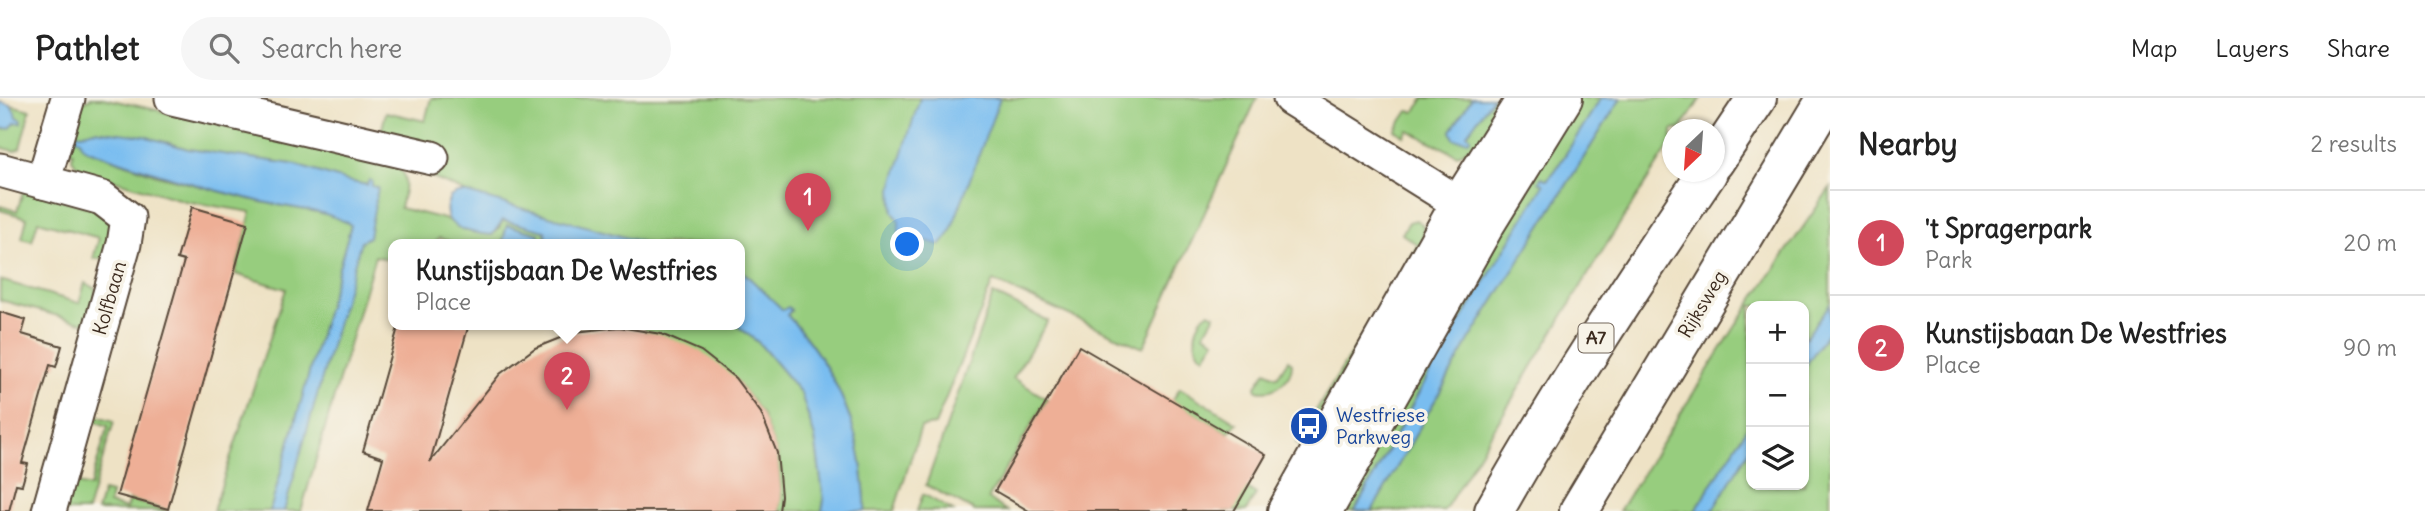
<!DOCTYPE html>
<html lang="en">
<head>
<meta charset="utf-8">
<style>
	body { margin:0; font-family:Delius,sans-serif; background:#f6f6f6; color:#222 }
	.controls { position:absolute; right:21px; bottom:21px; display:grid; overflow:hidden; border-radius:14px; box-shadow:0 2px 5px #0004 }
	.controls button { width:63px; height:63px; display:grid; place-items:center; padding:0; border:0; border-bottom:2px solid #e0e0e0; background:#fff; color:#222; font:35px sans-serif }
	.compass { position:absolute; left:1662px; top:21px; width:63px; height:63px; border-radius:50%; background:#fff; box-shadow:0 2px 5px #0004; rotate:205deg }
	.you { position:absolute; left:908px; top:147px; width:24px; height:24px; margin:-18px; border:5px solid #fff; border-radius:50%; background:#1a73e8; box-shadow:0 0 0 10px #1a73e833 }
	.badge { display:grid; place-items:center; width:46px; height:46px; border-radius:50%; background:#d1495b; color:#fff; font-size:23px; font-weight:700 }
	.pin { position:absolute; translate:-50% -58px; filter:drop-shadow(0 2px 4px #0008) }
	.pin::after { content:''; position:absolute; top:37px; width:24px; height:21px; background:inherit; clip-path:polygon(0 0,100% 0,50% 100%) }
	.popup { position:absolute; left:388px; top:141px; width:357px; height:91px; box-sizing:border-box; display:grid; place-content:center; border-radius:14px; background:#fff; filter:drop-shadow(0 2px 5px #0005); font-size:23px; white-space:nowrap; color:#767676 }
	.popup b { font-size:26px; color:#222 }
	.popup::after { content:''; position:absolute; left:50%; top:100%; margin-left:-14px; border:14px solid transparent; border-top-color:#fff }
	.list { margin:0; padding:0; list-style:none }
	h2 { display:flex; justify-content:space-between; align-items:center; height:91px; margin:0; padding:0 28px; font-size:30px }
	h2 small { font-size:23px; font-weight:400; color:#767676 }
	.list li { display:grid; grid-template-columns:46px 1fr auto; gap:21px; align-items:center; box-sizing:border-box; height:105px; padding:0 28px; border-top:2px solid #e0e0e0 }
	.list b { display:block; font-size:26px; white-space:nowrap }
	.list p { margin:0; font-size:23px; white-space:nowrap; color:#767676 }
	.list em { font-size:23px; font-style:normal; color:#767676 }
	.icon { flex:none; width:38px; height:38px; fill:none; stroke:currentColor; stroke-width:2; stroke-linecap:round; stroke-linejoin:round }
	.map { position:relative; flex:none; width:1830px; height:413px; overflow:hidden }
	header { display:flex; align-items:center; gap:42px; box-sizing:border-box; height:98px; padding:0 35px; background:#fff; border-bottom:2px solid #e0e0e0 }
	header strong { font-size:33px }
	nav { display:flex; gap:38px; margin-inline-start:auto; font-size:24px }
	.search { width:490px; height:63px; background:#f6f6f6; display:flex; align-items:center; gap:18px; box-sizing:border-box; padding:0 24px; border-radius:38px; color:#767676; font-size:26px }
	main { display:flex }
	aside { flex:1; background:#fff }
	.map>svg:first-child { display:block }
</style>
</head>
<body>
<header>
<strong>Pathlet</strong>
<div class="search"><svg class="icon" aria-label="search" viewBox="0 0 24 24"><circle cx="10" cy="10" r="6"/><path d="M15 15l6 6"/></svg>Search here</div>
<nav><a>Map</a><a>Layers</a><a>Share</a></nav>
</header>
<main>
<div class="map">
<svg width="1830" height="413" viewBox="0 0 1830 413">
	<rect width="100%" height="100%" fill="#f7f3e8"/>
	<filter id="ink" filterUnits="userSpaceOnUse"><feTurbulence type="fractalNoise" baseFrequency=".0143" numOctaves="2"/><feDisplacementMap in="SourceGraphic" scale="14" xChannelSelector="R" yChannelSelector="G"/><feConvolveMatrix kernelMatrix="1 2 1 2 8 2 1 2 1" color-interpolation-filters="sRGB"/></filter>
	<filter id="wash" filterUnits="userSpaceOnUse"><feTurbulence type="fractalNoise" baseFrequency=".00686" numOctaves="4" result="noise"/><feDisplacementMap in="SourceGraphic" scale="28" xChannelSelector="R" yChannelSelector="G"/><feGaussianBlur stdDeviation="1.57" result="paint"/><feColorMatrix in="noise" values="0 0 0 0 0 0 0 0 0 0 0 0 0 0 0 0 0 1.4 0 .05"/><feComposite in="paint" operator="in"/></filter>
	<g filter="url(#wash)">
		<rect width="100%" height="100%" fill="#eee2c5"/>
		<g fill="#97cd7e" stroke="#697c4e" stroke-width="2">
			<path d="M91 0H103L390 64C412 74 404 91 400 110L448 122 467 133 492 137 498 132 503 122 545 133 547 146H537L539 136 507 127 502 146H459L439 140 435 146H394V163L375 158 301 413H284L361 142 369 139 374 103 369 83 367 87 347 83 292 66 188 51 166 44 94 32 81 37V42L88 52 157 77 261 104 334 117 351 127 270 413H213L286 191 235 176 251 114 185 103 80 72 72 61 73 54 65 51 82 4Z"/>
			<path d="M431 0H1257L1143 250 993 183 935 327 921 329 894 413H865C866 402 864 391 863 381 857 318 829 263 787 217L791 213 788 210 783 213 740 171V146H649L467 95 428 78 430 63 380 39 386 14 425 23Z"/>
			<path d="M1425 0H1472L1451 33 1466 37 1493 0H1517C1499 22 1483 45 1457 57L1408 32 1404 38 1395 32 1408 13 1414 14Z"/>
			<path d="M1574 0H1601L1555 73 1547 82 1542 79 1540 83 1545 86 1431 272 1355 413H1329Z"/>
			<path d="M1621 0H1701L1681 31 1672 32V44L1603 152 1444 413H1372L1470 241Z"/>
			<path d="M11 7 30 12 20 50 14 53 0 49V31L10 30 16 24 21 23 17 19Z"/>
			<path d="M1830 90V206L1804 242V208H1751V324L1695 413H1619L1742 218Z"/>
			<path d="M24 91 99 112 113 125 105 160 93 161 99 140 38 123 32 143 22 140 27 120 0 112V108L17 113Z"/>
			<path d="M1416 122 1423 127 1424 142 1420 157 1347 285 1341 281 1300 348 1296 345 1418 147 1402 136 1409 124Z"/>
			<path d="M0 182 79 205 85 185 96 191 91 227 0 202Z"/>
			<path d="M993 196 1048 223 1013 280 1047 301 988 401 1007 413H975L926 387Z"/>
			<path d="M1209 214 1215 217 1204 236 1215 242 1204 259C1190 248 1194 223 1209 214Z"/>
			<path d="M646 226H735L759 245 801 295 815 340 824 402 822 413H779L781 398 777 356 761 315 735 281 645 234Z"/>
			<path d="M1830 231V413H1712L1751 349V387H1804V270Z"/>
			<path d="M1288 262 1292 265C1292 283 1274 296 1257 292L1256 288 1266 273 1277 279Z"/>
			<path d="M1180 290 1237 325 1228 335 1172 303Z"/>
			<path d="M90 316 114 323 87 413H62L70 384 90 389 108 328 88 321Z"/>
			<path d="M1240 386 1256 396 1246 413H1224Z"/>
			<path d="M103 393 111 395 109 406 126 411 129 402 169 413H97Z"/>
			<path d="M923 396 953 413H917Z"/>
		</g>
		<g fill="#79bdf0" stroke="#5a7487" stroke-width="2">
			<path d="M920 0H1000L950 135 941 147 899 135V123L893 114 892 89Z"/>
			<path d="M1472 0H1493L1467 36 1471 39 1469 42 1454 41 1451 33Z"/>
			<path d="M1601 0H1621L1470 241 1372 413H1355L1431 272 1544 87 1539 83 1542 79 1547 82 1555 73Z"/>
			<path d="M0 4 11 7 17 19 21 21V25L16 24 10 30 0 31Z"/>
			<path d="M94 32 144 38 188 51 292 66 347 83 367 87 369 82 372 83V88L378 90 369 139 361 143 284 413H270L351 127C323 110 290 111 258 103 200 89 144 72 88 52L82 48 80 42 75 40 77 35 81 36Z"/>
			<path d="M457 95H467L649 146H547L545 133 503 122 492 137C470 135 435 130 450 99Z"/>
			<path d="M507 127 539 136 537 146H502Z"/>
			<path d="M740 171 783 212 788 209 791 212 787 217C829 263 857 318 863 381 864 391 866 402 865 413H822L824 402 815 340 801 295 759 245 735 226H740Z"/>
			<path d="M1830 206V231L1804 270V242Z"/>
			<path d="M1751 324V349L1712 413H1695Z"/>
		</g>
		<g id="blocks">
			<g fill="#eeaf96">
				<path d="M192 109 248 125 168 411 117 397 184 163 177 161Z"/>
				<path d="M0 214 26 222 22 236 62 248 56 269 50 267 22 365 28 366 22 387 16 386 9 413H0Z"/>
				<path d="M399 226H469L430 364 500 276 535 250 575 234 619 229 661 236 701 253 735 280 761 315 777 355 781 398 779 413H368L383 360 363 353Z"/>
				<path d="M1079 248 1266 357 1234 413H1029L995 393Z"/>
			</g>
		</g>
	</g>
	<g filter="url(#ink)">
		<use href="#blocks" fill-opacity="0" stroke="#564637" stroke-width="2"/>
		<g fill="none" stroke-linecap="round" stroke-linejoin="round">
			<defs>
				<g id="minor">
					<path d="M172 0 432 60"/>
					<path d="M1290 0 1460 106"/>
					<path d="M0 72 102 100 128 120 124 146 49 413"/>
					<path d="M43 84 68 0"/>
				</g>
				<g id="tertiary">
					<path d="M1287 413 1460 106 1527 0"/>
					<path d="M1323 413 1487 123 1563 0"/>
				</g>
				<g id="motorway">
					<path d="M1714 64 1757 0"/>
					<path d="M1494 413C1560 296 1633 185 1708 74"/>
					<path d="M1579 413 1827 0"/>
				</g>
			</defs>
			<use href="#minor" stroke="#564637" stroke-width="37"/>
			<use href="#tertiary" stroke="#564637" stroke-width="42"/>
			<use href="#motorway" stroke="#564637" stroke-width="42"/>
			<use href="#minor" stroke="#fff" stroke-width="33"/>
			<use href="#tertiary" stroke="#fff" stroke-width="38"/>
			<use href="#motorway" stroke="#fff" stroke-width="38"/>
		</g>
	</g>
	<defs>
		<symbol id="bus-disc" viewBox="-11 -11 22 22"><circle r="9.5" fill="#1a4fb4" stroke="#f7f3e8"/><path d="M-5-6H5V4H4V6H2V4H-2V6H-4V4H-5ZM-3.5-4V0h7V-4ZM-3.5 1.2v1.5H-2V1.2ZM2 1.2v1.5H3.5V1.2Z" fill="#fff"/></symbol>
	</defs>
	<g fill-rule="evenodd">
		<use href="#bus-disc" x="1287" y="306" width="44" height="44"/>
	</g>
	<g text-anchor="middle" stroke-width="7" stroke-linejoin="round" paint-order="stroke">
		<rect fill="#f7f3e8" stroke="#73665b" stroke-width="2" x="1578.5" y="225.5" width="35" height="29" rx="5"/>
		<g font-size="18" font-weight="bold" fill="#3b2a1e">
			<text x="1596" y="246">A7</text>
		</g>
		<g font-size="19" fill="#3b2a1e" stroke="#f7f3e8">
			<text transform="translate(109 200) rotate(-74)" y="7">Kolfbaan</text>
			<text transform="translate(1702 206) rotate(-59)" y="7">Rijksweg</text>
		</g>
		<g font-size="19" fill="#164399" stroke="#f7f3e8" text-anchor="start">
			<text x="1336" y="324">Westfriese<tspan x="1336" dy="22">Parkweg</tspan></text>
		</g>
	</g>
</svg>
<div class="controls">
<button>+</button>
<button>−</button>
<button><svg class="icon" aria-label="layers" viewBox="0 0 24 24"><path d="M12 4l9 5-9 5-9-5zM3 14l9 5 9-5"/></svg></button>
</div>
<svg class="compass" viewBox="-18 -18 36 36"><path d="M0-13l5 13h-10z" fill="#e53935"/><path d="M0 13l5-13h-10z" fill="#767676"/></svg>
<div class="you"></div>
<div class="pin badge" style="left:808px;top:133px">1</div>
<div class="pin badge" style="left:567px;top:312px">2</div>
<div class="popup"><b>Kunstijsbaan De Westfries</b>Place</div>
</div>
<aside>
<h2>Nearby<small>2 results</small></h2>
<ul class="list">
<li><span class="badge">1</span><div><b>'t Spragerpark</b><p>Park</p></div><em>20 m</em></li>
<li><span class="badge">2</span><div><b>Kunstijsbaan De Westfries</b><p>Place</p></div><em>90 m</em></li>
</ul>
</aside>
</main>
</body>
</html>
